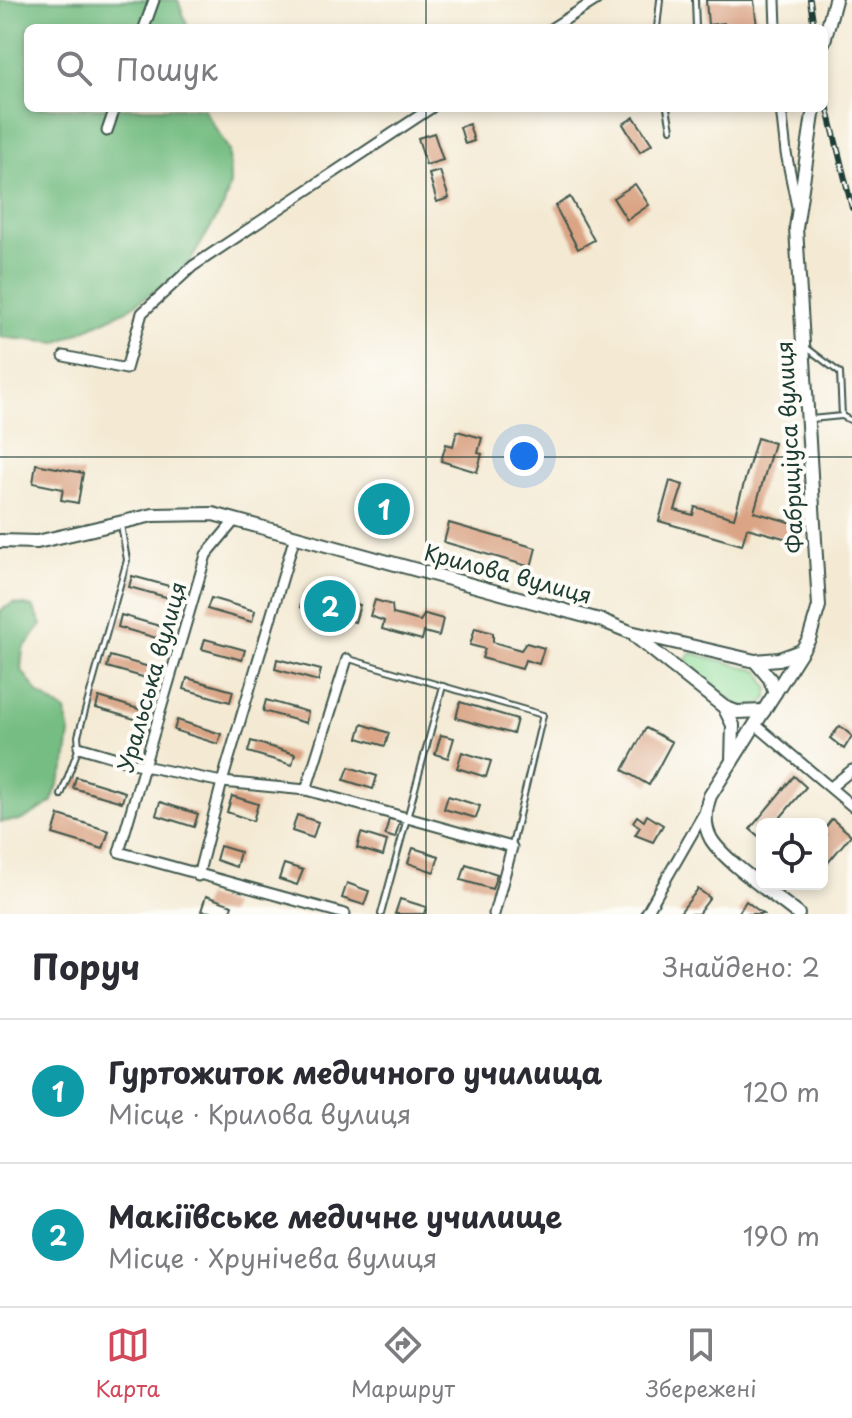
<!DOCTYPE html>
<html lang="uk">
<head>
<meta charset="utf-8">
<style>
	body { margin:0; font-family:"Playpen Sans",sans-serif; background:#f2f2f3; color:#2b2b33 }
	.controls { position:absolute; right:24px; bottom:24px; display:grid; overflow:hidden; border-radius:12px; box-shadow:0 4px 12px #0003 }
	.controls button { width:72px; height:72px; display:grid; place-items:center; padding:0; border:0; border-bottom:2px solid #e1e1e2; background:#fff; color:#2b2b33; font:40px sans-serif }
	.you { position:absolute; left:524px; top:456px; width:28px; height:28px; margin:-20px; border:6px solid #fff; border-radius:50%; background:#1a73e8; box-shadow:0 0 0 12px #1a73e833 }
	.badge { display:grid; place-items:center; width:52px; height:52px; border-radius:50%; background:#d1495b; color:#fff; font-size:26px; font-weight:700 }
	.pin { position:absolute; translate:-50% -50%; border:4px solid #fff; box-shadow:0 2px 8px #0006 }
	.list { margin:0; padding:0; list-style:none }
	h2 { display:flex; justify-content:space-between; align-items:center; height:104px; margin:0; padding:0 32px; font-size:34px }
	h2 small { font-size:26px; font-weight:400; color:#7c7c81 }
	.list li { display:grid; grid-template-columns:52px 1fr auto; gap:24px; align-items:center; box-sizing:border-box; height:144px; padding:0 32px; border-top:2px solid #e1e1e2 }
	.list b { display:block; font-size:30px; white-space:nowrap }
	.list p { margin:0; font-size:26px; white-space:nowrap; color:#7c7c81 }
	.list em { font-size:26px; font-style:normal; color:#7c7c81 }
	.icon { flex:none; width:44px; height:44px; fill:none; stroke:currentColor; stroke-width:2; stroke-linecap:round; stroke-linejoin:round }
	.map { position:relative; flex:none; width:852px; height:914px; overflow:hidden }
	.search { position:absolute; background:#fff; box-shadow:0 4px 12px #0003; left:24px; right:24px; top:24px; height:88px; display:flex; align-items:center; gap:20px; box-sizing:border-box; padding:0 28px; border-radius:12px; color:#7c7c81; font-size:30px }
	.sheet { height:392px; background:#fff }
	nav { display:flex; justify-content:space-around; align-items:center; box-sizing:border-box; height:112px; border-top:2px solid #e1e1e2; background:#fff; font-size:22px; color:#7c7c81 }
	nav a { display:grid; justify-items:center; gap:4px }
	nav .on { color:#d1495b }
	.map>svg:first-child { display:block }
</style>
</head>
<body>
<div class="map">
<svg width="852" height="914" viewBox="0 0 852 914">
	<rect width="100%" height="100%" fill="#fdfcf7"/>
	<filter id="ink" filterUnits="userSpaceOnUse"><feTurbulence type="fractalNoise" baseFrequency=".0125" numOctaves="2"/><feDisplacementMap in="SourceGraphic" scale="16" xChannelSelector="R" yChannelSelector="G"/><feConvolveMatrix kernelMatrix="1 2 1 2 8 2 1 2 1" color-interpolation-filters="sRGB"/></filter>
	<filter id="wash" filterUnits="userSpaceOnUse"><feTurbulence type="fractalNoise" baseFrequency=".006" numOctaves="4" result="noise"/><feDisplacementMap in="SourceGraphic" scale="32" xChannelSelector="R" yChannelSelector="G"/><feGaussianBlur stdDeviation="1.8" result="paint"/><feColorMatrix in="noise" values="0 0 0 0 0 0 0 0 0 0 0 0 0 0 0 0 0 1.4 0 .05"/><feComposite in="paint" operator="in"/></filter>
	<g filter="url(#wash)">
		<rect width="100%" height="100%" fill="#f4ead4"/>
		<path fill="#93de9b" stroke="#598e68" stroke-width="2" d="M692 653 759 671 769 689 767 698 760 706H739L689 665 686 659Z"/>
		<g fill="#76bd83" stroke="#4a7d5c" stroke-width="2">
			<path d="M0 0H178L188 28H28V108H203L229 150 230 184 224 205 190 262 174 278 127 310 57 343 0 337Z"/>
			<path d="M13 603 33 607 42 625 23 649 21 669 39 694 65 711 70 733 66 764 51 803 22 820 0 822V611Z"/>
		</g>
		<g id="blocks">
			<g fill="#daa485">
				<path d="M706 0H754L757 28H725L724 23 708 25Z"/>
				<path d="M634 117 652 144 640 152 623 124Z"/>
				<path d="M469 124 474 141 465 144 460 127Z"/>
				<path d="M434 133 443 160 426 165 418 138Z"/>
				<path d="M440 171 449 198 437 202 429 174Z"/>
				<path d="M635 184 649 205 627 220 613 198Z"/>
				<path d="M570 197 594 240 578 249 555 206Z"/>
				<path d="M457 431 482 438 478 453 482 454 477 472 441 461 446 444 453 446Z"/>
				<path d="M757 438 774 443 754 512 800 525 795 541 747 528 742 545 659 521 670 481 683 485 675 510 693 515 695 507 734 518Z"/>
				<path d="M36 464 83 473 78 503 61 500 63 489 33 483Z"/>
				<path d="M368 490 408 502 401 527 361 515Z"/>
				<path d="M449 523 536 548 531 567 444 542Z"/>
				<path d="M132 576 180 589 177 600 129 587Z"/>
				<path d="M305 590 360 605 355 622 300 607Z"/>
				<path d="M211 598 255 611 252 622 207 609Z"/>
				<path d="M375 600 392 605 393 614 420 621 425 614 443 619 439 636 424 632 422 640 382 629 384 621 370 616Z"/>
				<path d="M121 615 170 629 167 641 118 627Z"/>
				<path d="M475 628 493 633V642L521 650 526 643 544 648 539 664 525 660 522 669 482 658 485 649 470 645Z"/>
				<path d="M205 639 245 650 242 660 202 649Z"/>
				<path d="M110 656 160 670 157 681 107 667Z"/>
				<path d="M277 659 321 670 318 681 275 669Z"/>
				<path d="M187 678 233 691 230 702 184 689Z"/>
				<path d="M99 697 145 711 142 721 96 708Z"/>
				<path d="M266 700 308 712 306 723 263 711Z"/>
				<path d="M460 702 517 719 513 734 456 718Z"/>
				<path d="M177 720 221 734 218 744 174 730Z"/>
				<path d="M362 724 389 733 385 746 358 738Z"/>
				<path d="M840 726 852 736 844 749 830 738Z"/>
				<path d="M646 728 672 742 649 785 623 770Z"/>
				<path d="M441 735 454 738 448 758 435 754Z"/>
				<path d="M251 741 295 754 292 765 248 752Z"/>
				<path d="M462 752 491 761 486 777 457 768Z"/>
				<path d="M349 767 377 776 373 789 344 780Z"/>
				<path d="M794 776 806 787 775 824H762V839L750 829Z"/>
				<path d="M76 777 125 792 122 802 73 788Z"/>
				<path d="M232 796 258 804 253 821 227 812Z"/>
				<path d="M448 796 480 806 476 818 444 809Z"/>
				<path d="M160 802 198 814 194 827 156 815Z"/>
				<path d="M59 815 109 831 103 849 53 834Z"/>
				<path d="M297 815 318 822 313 838 292 831Z"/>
				<path d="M647 815 663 825 653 842 635 835 640 827 633 822 637 816 644 821Z"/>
				<path d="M389 819 400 821 395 838 385 835Z"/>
				<path d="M832 819 851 835 822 870V841L827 835 823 831Z"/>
				<path d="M361 833 387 841 383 856 357 848Z"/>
				<path d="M220 846 240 852 236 867 216 860Z"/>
				<path d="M413 848 439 856 434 872 408 863Z"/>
				<path d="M284 864 303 870 297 885 279 879Z"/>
				<path d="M466 864 497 874 492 889 461 880Z"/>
				<path d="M347 883 369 891 364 905 342 898Z"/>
				<path d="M698 889 710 898 698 914H679Z"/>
				<path d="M206 896 232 905 229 914 201 911Z"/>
				<path d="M400 899 426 907 424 914H395Z"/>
				<path d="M746 901 763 914H738Z"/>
			</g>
		</g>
	</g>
	<g filter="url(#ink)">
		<use href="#blocks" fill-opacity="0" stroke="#3f574c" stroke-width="2"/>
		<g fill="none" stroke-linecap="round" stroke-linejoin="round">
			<defs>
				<g id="service">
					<path d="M695 0 696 28"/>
					<path d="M657 28 660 0"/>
					<path d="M667 108 671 129"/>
					<path d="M807 348 840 373 842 416 811 419"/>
					<path d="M842 416 852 421"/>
					<path d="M349 659 543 715 512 845"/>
					<path d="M61 795 79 747 78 736 127 560 121 525"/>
					<path d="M381 914 443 686"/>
				</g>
				<g id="minor">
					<path d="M775 0 776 28"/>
					<path d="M144 28 154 0"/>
					<path d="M552 28 596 0"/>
					<path d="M781 108 786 153 797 207"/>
					<path d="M107 131 115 108"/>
					<path d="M64 356 126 369 142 313 193 266 431 108"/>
					<path d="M235 520 206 555 119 852 345 914"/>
					<path d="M756 725 852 806"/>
					<path d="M79 747 144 766 222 782 306 790 512 847 494 914"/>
					<path d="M831 787 852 770"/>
					<path d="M306 790 347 659"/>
					<path d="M198 876 222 782 295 536"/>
					<path d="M646 914 704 813"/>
				</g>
				<g id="secondary">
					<path d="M824 41 835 0"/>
					<path d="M0 541 37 542 153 515 213 514 603 621 630 632 755 661 779 659 801 651"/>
					<path d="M636 637 724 707 737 712 764 711"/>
					<path d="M755 661 770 679 775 693"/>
					<path d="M724 707 733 725 732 761"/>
					<path d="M798 914C776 896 725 862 711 839 703 825 705 810 710 796L809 639 819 606 796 228 814 108"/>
				</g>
			</defs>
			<use href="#service" stroke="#3f574c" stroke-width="8"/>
			<use href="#minor" stroke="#3f574c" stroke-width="13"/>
			<use href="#secondary" stroke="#3f574c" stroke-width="16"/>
			<use href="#service" stroke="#fff" stroke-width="4"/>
			<use href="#minor" stroke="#fff" stroke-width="9"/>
			<use href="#secondary" stroke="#fff" stroke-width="12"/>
			<defs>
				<g id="rail">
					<path d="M810 0 814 28"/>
					<path d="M824 93 852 208"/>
				</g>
			</defs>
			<use href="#rail" stroke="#1f3d34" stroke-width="6"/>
			<use href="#rail" stroke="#fdfcf7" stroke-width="3" stroke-dasharray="9" stroke-linecap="butt"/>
		</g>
	</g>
	<path fill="none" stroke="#1f3d34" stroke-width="2" stroke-opacity="0.55" d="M426 0V28M426 108V914M0 457H852"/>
	<g text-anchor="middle" stroke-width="8" stroke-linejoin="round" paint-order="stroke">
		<g font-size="22" fill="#1f3d34" stroke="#fdfcf7">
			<text transform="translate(790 447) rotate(-93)" y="8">Фабриціуса вулиця</text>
			<text transform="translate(508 574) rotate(15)" y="8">Крилова вулиця</text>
			<text transform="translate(152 677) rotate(-74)" y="8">Уральська вулиця</text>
		</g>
	</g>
</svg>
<div class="controls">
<button><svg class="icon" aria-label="locate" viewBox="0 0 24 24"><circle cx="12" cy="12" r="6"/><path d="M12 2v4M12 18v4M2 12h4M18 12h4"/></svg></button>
</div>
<div class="you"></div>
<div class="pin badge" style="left:384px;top:509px;background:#0f9aa8">1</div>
<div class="pin badge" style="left:330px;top:606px;background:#0f9aa8">2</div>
<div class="search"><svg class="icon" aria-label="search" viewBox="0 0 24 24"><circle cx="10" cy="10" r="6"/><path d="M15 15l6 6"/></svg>Пошук</div>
</div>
<section class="sheet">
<h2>Поруч<small>Знайдено: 2</small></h2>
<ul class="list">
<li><span class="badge" style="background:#0f9aa8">1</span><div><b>Гуртожиток медичного училища</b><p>Місце · Крилова вулиця</p></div><em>120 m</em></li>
<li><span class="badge" style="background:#0f9aa8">2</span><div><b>Макіївське медичне училище</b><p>Місце · Хрунічева вулиця</p></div><em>190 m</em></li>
</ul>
</section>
<nav>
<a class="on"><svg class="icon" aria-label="map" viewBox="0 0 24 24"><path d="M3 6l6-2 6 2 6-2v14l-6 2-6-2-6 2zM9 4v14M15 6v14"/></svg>Карта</a>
<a><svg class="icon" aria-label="directions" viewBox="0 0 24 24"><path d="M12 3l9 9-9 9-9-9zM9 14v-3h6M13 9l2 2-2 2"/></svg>Маршрут</a>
<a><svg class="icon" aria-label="saved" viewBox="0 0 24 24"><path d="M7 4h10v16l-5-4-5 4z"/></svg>Збережені</a>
</nav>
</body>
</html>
